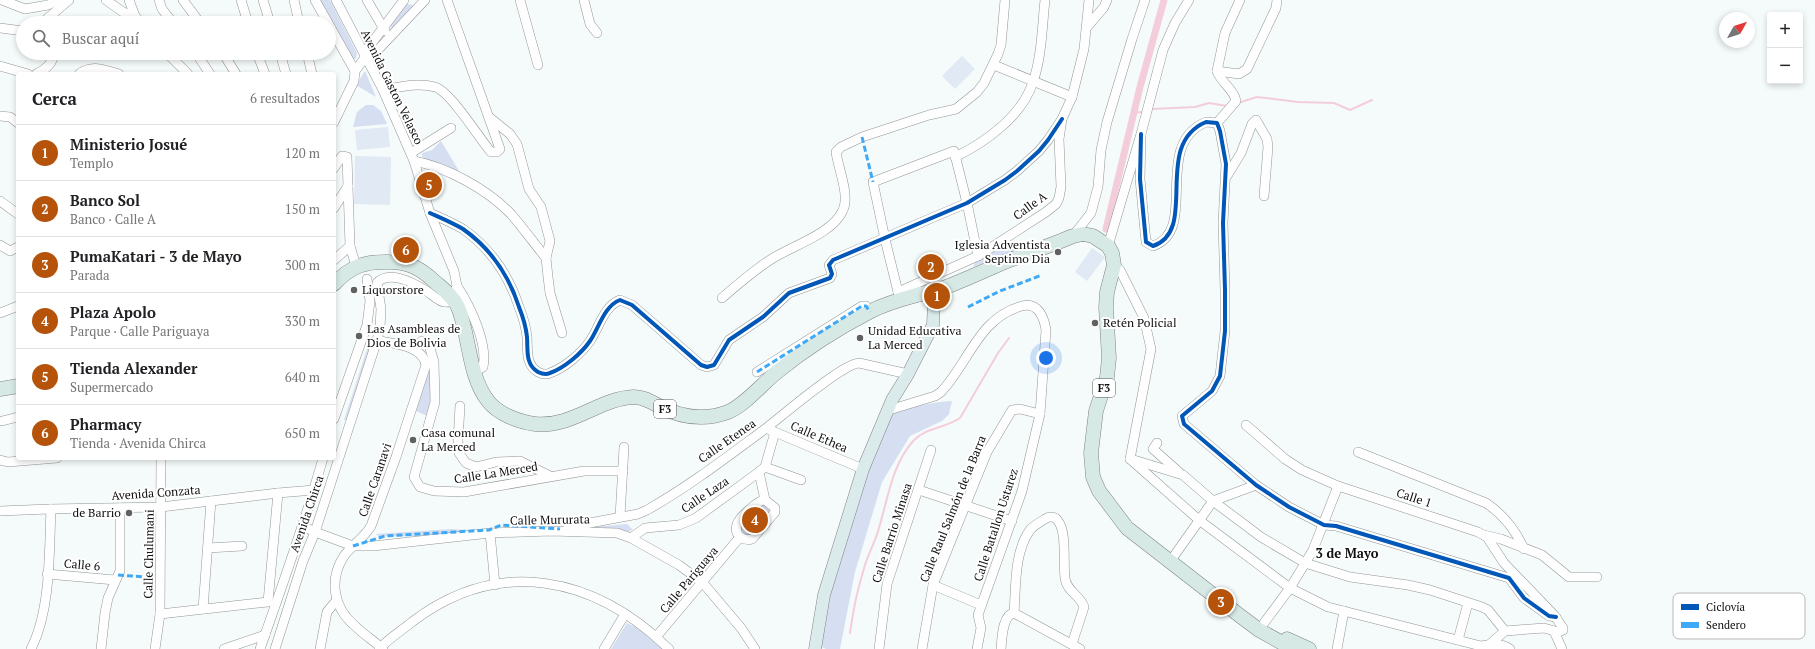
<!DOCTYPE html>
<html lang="es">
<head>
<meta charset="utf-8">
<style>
	body { margin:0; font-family:"PT Serif",serif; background:#f2f2f2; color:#202124 }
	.controls { position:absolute; right:12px; top:12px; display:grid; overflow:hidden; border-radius:4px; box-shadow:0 2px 6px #0003 }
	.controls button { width:36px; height:36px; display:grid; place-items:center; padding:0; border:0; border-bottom:1px solid #e0e0e0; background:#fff; color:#202124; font:20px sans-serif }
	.compass { position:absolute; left:1719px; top:12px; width:36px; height:36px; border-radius:50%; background:#fff; box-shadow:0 2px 6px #0003; rotate:51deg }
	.you { position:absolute; left:1046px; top:358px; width:14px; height:14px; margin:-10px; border:3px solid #fff; border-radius:50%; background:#1a73e8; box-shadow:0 0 0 6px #1a73e833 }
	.badge { display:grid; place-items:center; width:26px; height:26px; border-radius:50%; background:#b45309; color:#fff; font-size:13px; font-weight:700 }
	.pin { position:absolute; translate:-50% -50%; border:2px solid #fff; box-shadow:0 1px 4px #0006 }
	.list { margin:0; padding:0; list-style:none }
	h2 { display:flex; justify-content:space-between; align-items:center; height:52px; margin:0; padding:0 16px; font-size:17px }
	h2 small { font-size:13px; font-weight:400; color:#757577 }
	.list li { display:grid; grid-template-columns:26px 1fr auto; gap:12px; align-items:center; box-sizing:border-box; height:56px; padding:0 16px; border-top:1px solid #e0e0e0 }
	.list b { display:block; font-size:15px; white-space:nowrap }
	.list p { margin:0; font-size:13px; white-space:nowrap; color:#757577 }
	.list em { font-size:13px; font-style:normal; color:#757577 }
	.icon { flex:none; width:22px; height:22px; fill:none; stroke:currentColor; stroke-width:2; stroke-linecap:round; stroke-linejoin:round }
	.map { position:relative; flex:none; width:1815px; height:649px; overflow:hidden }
	.search { position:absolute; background:#fff; box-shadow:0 2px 6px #0003; left:16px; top:16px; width:320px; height:44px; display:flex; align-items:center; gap:10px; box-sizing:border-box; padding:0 14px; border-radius:22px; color:#757577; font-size:15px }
	.panel { position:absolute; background:#fff; box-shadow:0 2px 6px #0003; left:16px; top:72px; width:320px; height:388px; border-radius:4px }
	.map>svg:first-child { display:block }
</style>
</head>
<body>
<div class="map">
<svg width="1815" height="649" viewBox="0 0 1815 649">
	<rect width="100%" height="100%" fill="#f5fbfb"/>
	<g fill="#d6def1">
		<path d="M320 0H330L357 53 356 59H351Z"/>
		<path d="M405 3 415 6 391 29V25Z"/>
		<path d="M365 71 376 97 356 85Z"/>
		<path d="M366 105H373L381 111 387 124 353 127 357 112Z"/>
		<path d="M441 141 459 171 457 174 424 159 422 156V153L432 150Z"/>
		<path d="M1009 240 1014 251 973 267 976 260Z"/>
		<path d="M371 337 373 338 346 420H344Z"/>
		<path d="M429 357C431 377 433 396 427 416L416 411Z"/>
		<path d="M952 401 949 414 942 421 910 436 882 482 855 572 840 649H826L822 647 824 610 854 506 892 413C912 407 931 402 952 401Z"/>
		<path d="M760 504H763L770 511 752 535 747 537 740 530V525Z"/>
		<path d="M627 524 633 530 627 532 582 528Z"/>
		<path d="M451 529 484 531C449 536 414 536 378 536L376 534Z"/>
		<path d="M627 623 638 628 662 649H611Z"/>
	</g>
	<g fill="#e0e9f4">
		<path d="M962 56 975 69 955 89 942 76Z"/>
		<path d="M388 127 390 147 357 150 355 130Z"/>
		<path d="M355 156 391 157 390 205 354 204Z"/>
		<path d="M1092 248 1105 257 1087 281 1075 272Z"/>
	</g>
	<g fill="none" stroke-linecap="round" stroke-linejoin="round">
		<g stroke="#f4cdda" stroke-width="2">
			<path d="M1241 102 1257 97 1298 102 1334 103 1350 110 1372 100"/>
			<path d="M1152 109 1195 107 1209 103 1227 106"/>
			<path d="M1134 113 1141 112"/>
			<path d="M850 633C853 610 858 587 865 565 869 552 876 540 879 528 888 498 892 464 914 440 927 427 946 428 960 418L998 353 1009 338"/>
		</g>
		<path stroke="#f4cdda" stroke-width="7" d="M1106 229 1140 87 1164 0"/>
		<defs>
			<g id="minor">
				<path d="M2 0 25 9 48 5 59 0"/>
				<path d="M106 0 123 12 135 16"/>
				<path d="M129 0 135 16 141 23"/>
				<path d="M159 0 162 9 173 23"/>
				<path d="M183 0 200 23"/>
				<path d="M241 0 248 23"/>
				<path d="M263 0 270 23"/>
				<path d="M294 0 299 23"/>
				<path d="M315 0 328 23"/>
				<path d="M367 0 385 31"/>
				<path d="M520 0 538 65"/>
				<path d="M584 0 590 24 597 33"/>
				<path d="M42 23 69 0"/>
				<path d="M122 23 135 16"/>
				<path d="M329 25 355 71"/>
				<path d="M1087 27 1104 7 1107 0"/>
				<path d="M0 28 23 31"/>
				<path d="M167 53 188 74"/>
				<path d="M196 53 210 74"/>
				<path d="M223 53 236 74"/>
				<path d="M257 53 265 74"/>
				<path d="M280 53 286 74"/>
				<path d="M307 53 312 74"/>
				<path d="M367 55 374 54 425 0"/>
				<path d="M994 65 1072 97"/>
				<path d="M0 66 28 74"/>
				<path d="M1217 71 1239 74 1247 69 1276 8 1277 0"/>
				<path d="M36 74C45 70 53 63 54 53"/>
				<path d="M79 74C92 64 104 70 119 74"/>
				<path d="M383 90C399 87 418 82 435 87 450 91 479 138 491 152H497L500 149 447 0"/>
				<path d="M0 116 10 117 18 123"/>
				<path d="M489 117 510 134 517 144 529 189 541 207 550 241 546 258 548 277 550 293 562 333"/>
				<path d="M334 122 354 81 355 71 367 55 368 48 404 0"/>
				<path d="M1217 123 1236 101C1234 89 1221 83 1217 71L1225 33 1240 0"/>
				<path d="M1141 134 1140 179 1146 242 1153 246C1200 230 1151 145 1206 122L1217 123 1220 131 1226 164 1223 223 1225 290V331L1220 376 1212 391 1182 416 1184 424 1256 485 1289 507 1324 525 1336 526 1509 578 1524 598 1549 616 1556 617"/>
				<path d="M411 153 451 128"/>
				<path d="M955 157C986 142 1022 116 1033 82 1042 56 1042 27 1045 0"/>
				<path d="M414 161C447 167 488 190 511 214 523 228 534 243 546 258"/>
				<path d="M334 168 342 156 347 157 350 246 356 266"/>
				<path d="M1227 176 1241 153 1252 124 1256 120 1267 139 1268 147 1264 196"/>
				<path d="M0 201 18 214"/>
				<path d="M334 208 348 186"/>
				<path d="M430 213C441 218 453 223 463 229 490 248 509 276 519 307 523 317 526 327 527 337 528 350 525 364 538 372 542 374 546 375 550 373 564 368 581 354 590 341 599 328 604 306 620 300L632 305 701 365 707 367 714 365 729 340 763 317 789 293 830 278 832 274 829 265 833 260 967 203 1005 180 1017 171 1039 151 1048 140 1062 119"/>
				<path d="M1073 236 1091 213 1098 187 1101 150 1107 122 1132 39 1145 0"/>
				<path d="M0 245 10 251 18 247"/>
				<path d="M1108 246 1141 134 1163 50 1175 23 1189 0"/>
				<path d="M334 260 350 246"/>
				<path d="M1114 265 1120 270 1144 318 1151 349 1130 459"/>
				<path d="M457 286C470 306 488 343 483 367L475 371"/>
				<path d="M898 292 978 256 1046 212 1056 204 1059 198 1061 187 1059 139 1062 119 1072 97 1084 49 1089 0"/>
				<path d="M899 296 885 239 873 182 954 151 967 203 978 256"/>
				<path d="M722 298C737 285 753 271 770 260 791 246 833 234 843 210 850 195 838 168 836 152L841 147 862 137 929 115 956 109 977 92 984 83 998 54 1001 45 1005 0"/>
				<path d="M0 313 18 306"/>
				<path d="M377 340C393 344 423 345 426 365L396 457 371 526C364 538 352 545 344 556 329 579 333 607 354 625 363 634 374 641 383 649"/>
				<path d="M414 349 422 341 429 345 434 362 435 402 414 477 420 487 434 491 464 492 584 471H623"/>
				<path d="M757 372 862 306H866L870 312"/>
				<path d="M460 406 458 441 459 453 466 463 476 467 496 462 520 461 550 476"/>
				<path d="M889 410 935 396 941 392C968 364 979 317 1022 306 1038 302 1044 317 1046 330L1040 414 1022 491 978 615 981 628 977 649"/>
				<path d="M334 419 367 325 370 301 367 279"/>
				<path d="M2 421 18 417"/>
				<path d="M1246 425 1285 459 1302 470 1338 486 1478 532 1487 537 1504 563 1554 615 1563 628V630L1558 632 1544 628 1505 631 1490 644"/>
				<path d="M770 430 863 469"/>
				<path d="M1157 443 1153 449 1180 473"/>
				<path d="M1358 452 1486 503C1504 515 1515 529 1524 549"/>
				<path d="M1130 459 1199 520 1290 588 1328 607 1481 646C1491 644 1502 643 1510 649"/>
				<path d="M0 460 8 462 57 458"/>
				<path d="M1134 460 1183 475 1213 501 1261 537 1305 563 1350 577 1408 585 1430 590 1482 607 1488 610 1505 631"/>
				<path d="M765 467 801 480"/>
				<path d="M759 472 765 500 775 508V512L752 539C742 541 734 535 737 524 739 518 759 499 765 500"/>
				<path d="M919 490 1012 521"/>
				<path d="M0 511 49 509 161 507 278 493 314 490"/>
				<path d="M620 517 624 447"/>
				<path d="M303 526 315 532 353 546H373L490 533 551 531 617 533 631 538 679 565 703 583 741 628 755 649"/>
				<path d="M568 527 638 514 647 510C688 487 727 457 765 429 782 416 842 364 859 363L908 374"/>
				<path d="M490 533 495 585"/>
				<path d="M1484 535 1501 539 1542 555 1569 577H1597"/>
				<path d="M631 538 645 528 679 525 696 518 759 472 765 467 775 432"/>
				<path d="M208 548 242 546"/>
				<path d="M1174 556 1213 501 1256 485"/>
				<path d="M47 574 115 580"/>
				<path d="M933 585 981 605"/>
				<path d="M203 609 211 501"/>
				<path d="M1014 613C1016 587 1014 552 1030 530 1033 526 1040 522 1045 519 1049 516 1055 516 1058 521 1067 532 1063 563 1065 578 1066 591 1081 596 1084 607L1072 644"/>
				<path d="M160 614 268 602 278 493"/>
				<path d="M1264 623 1290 588 1313 550 1338 486"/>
				<path d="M1554 631 1562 649"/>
				<path d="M656 637 740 537"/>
				<path d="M1458 640 1468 603"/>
				<path d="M31 649C51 610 49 552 51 509"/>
				<path d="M101 649 105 613 108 598 120 571V508"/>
				<path d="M155 649 160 614 161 458"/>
				<path d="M224 649 265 635"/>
				<path d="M260 649C282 586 305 523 323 458"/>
				<path d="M275 649 303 561 315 532 377 340 380 327 381 309 377 283C388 270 412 282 423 289 430 292 437 301 444 302 448 303 450 302 453 300L457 286 454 271 430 213 414 161 383 90 336 0"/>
				<path d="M320 649 327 612 336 601"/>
				<path d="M379 649C388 639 401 631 412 622 499 556 594 576 669 649"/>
				<path d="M604 649 625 614"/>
				<path d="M879 649 887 584 931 450"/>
				<path d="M922 649 933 585 987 452 1012 410 1020 409 1040 414"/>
				<path d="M1001 649C1002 639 1002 615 1014 613L1080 649"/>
				<path d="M1337 649 1344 611"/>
			</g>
			<path id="major" d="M815 649 824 595 863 469 892 400 908 374 933 325 934 301 931 292"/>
			<g id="highway">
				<path d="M334 284C351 266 365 261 390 262 408 262 420 268 434 281 443 289 453 296 458 307 470 337 468 375 488 401 498 414 519 422 535 424 572 428 600 398 634 397 644 397 651 402 659 406 682 418 704 421 728 412 745 405 762 384 777 372 805 349 838 328 871 311 885 304 902 299 917 295 923 293 929 293 935 291 958 283 979 273 1002 263 1025 254 1050 246 1073 236L1083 234 1093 236 1108 246 1112 253 1114 265 1107 292 1106 307 1109 358 1107 377 1096 411 1091 453 1093 477 1099 491 1127 528 1239 615 1259 630 1293 649"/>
				<path d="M0 389 18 386"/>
				<path d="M1287 639 1309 649"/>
			</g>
		</defs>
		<use href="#minor" stroke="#939595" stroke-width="10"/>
		<use href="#major" stroke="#808383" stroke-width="13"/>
		<use href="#highway" stroke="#808383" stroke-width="15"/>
		<use href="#minor" stroke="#fefefe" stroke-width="9"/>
		<use href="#major" stroke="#dbebec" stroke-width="12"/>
		<use href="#highway" stroke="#d7e9e5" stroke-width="14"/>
		<g stroke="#3fa9f5" stroke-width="3" stroke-dasharray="6 3" stroke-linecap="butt">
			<path d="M862 137 873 182"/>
			<path d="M968 307 1000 291 1042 275"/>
			<path d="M757 372 862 306H866L870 312"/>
			<path d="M353 546 385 536 489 530 501 525 560 529"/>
			<path d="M118 575 145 577"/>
		</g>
		<defs>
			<g id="cycleway">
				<path d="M1141 134 1140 179 1146 242 1153 246C1200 230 1151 145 1206 122L1217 123 1220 131 1226 164 1223 223 1225 290V331L1220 376 1212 391 1182 416 1184 424 1256 485 1289 507 1324 525 1336 526 1509 578 1524 598 1549 616 1556 617"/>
				<path d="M430 213C441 218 453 223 463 229 490 248 509 276 519 307 523 317 526 327 527 337 528 350 525 364 538 372 542 374 546 375 550 373 564 368 581 354 590 341 599 328 604 306 620 300L632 305 701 365 707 367 714 365 729 340 763 317 789 293 830 278 832 274 829 265 833 260 967 203 1005 180 1017 171 1039 151 1048 140 1062 119"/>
			</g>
		</defs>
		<use href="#cycleway" stroke="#fff" stroke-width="6"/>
		<use href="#cycleway" stroke="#0057b8" stroke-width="4"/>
	</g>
	<g fill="#606262" stroke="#fff" stroke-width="1.5">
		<circle cx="1058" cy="252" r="4"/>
		<circle cx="354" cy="290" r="4"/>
		<circle cx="1095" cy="323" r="4"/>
		<circle cx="359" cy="336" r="4"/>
		<circle cx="860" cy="338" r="4"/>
		<circle cx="413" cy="440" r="4"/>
		<circle cx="129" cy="513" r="4"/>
	</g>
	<g text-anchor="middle" stroke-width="4" stroke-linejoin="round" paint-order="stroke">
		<g fill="#fff" stroke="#575757" stroke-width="1">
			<rect x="1093" y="379" width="22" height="18" rx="3"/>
			<rect x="654" y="400" width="22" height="18" rx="3"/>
		</g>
		<g font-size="11" font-weight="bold" fill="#0f0f0f">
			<text x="1104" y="392">F3</text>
			<text x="665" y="413">F3</text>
		</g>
		<g font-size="12" fill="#0f0f0f" stroke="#fff">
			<text transform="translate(392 87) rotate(64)" y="4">Avenida Gaston Velasco</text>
			<text transform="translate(1030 206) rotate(-36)" y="4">Calle A</text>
			<text transform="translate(819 437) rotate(23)" y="4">Calle Ethea</text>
			<text transform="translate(727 441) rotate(-35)" y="4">Calle Etenea</text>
			<text transform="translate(496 473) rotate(-9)" y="4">Calle La Merced</text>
			<text transform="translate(375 480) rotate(-71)" y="4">Calle Caranavi</text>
			<text transform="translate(156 493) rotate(-4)" y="4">Avenida Conzata</text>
			<text transform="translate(705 495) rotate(-34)" y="4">Calle Laza</text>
			<text transform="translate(1414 498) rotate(18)" y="4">Calle 1</text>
			<text transform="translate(953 509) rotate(-68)" y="4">Calle Raul Salmón de la Barra</text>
			<text transform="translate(307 514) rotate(-71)" y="4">Avenida Chirca</text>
			<text transform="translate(550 520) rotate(-1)" y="4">Calle Mururata</text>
			<text transform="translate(996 525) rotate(-72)" y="4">Calle Batallon Ustarez</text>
			<text transform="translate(892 533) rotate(-72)" y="4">Calle Barrio Minasa</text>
			<text transform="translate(149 554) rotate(-89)" y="4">Calle Chulumani</text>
			<text transform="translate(82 565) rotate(5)" y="4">Calle 6</text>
			<text transform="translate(689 580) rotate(-50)" y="4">Calle Pariguaya</text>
		</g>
		<g font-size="12" fill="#0f0f0f" stroke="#fff" text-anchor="start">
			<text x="1050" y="249" text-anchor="end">Iglesia Adventista<tspan x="1050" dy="14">Septimo Dia</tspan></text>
			<text x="362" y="294">Liquorstore</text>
			<text x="1103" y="327">Retén Policial</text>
			<text x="367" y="333">Las Asambleas de<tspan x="367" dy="14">Dios de Bolivia</tspan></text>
			<text x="868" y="335">Unidad Educativa<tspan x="868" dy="14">La Merced</tspan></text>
			<text x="421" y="437">Casa comunal<tspan x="421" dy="14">La Merced</tspan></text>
			<text x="121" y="517" text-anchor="end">de Barrio</text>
		</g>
		<g font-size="13" font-weight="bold" fill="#0f0f0f" stroke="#fff">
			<text x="1347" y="558">3 de Mayo</text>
		</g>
	</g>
	<rect x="1673" y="593" width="132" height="46" rx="6" fill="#fff" stroke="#b7b7b7" stroke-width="1"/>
	<rect x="1681" y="604" width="18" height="6" fill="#0057b8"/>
	<rect x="1681" y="622" width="18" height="6" fill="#3fa9f5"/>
	<g font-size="11" fill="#0f0f0f">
		<text x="1706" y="611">Ciclovía</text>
		<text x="1706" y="629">Sendero</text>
	</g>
</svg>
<div class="controls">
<button>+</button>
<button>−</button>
</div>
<svg class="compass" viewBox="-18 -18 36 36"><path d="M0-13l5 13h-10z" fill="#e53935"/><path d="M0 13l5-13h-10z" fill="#757577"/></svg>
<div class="you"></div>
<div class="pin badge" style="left:937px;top:296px">1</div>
<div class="pin badge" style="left:931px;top:267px">2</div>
<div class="pin badge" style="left:1221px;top:602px">3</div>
<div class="pin badge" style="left:755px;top:520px">4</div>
<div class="pin badge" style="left:429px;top:185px">5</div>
<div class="pin badge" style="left:406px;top:250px">6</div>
<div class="search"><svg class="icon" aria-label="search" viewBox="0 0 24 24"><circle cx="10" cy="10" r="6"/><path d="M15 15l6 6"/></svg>Buscar aquí</div>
<section class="panel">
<h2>Cerca<small>6 resultados</small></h2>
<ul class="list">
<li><span class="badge">1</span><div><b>Ministerio Josué</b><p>Templo</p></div><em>120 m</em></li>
<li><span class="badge">2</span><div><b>Banco Sol</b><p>Banco · Calle A</p></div><em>150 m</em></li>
<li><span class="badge">3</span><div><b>PumaKatari - 3 de Mayo</b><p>Parada</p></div><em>300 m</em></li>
<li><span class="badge">4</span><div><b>Plaza Apolo</b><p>Parque · Calle Pariguaya</p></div><em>330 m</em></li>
<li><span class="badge">5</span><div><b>Tienda Alexander</b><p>Supermercado</p></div><em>640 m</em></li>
<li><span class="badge">6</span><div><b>Pharmacy</b><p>Tienda · Avenida Chirca</p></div><em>650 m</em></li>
</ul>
</section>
</div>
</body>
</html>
